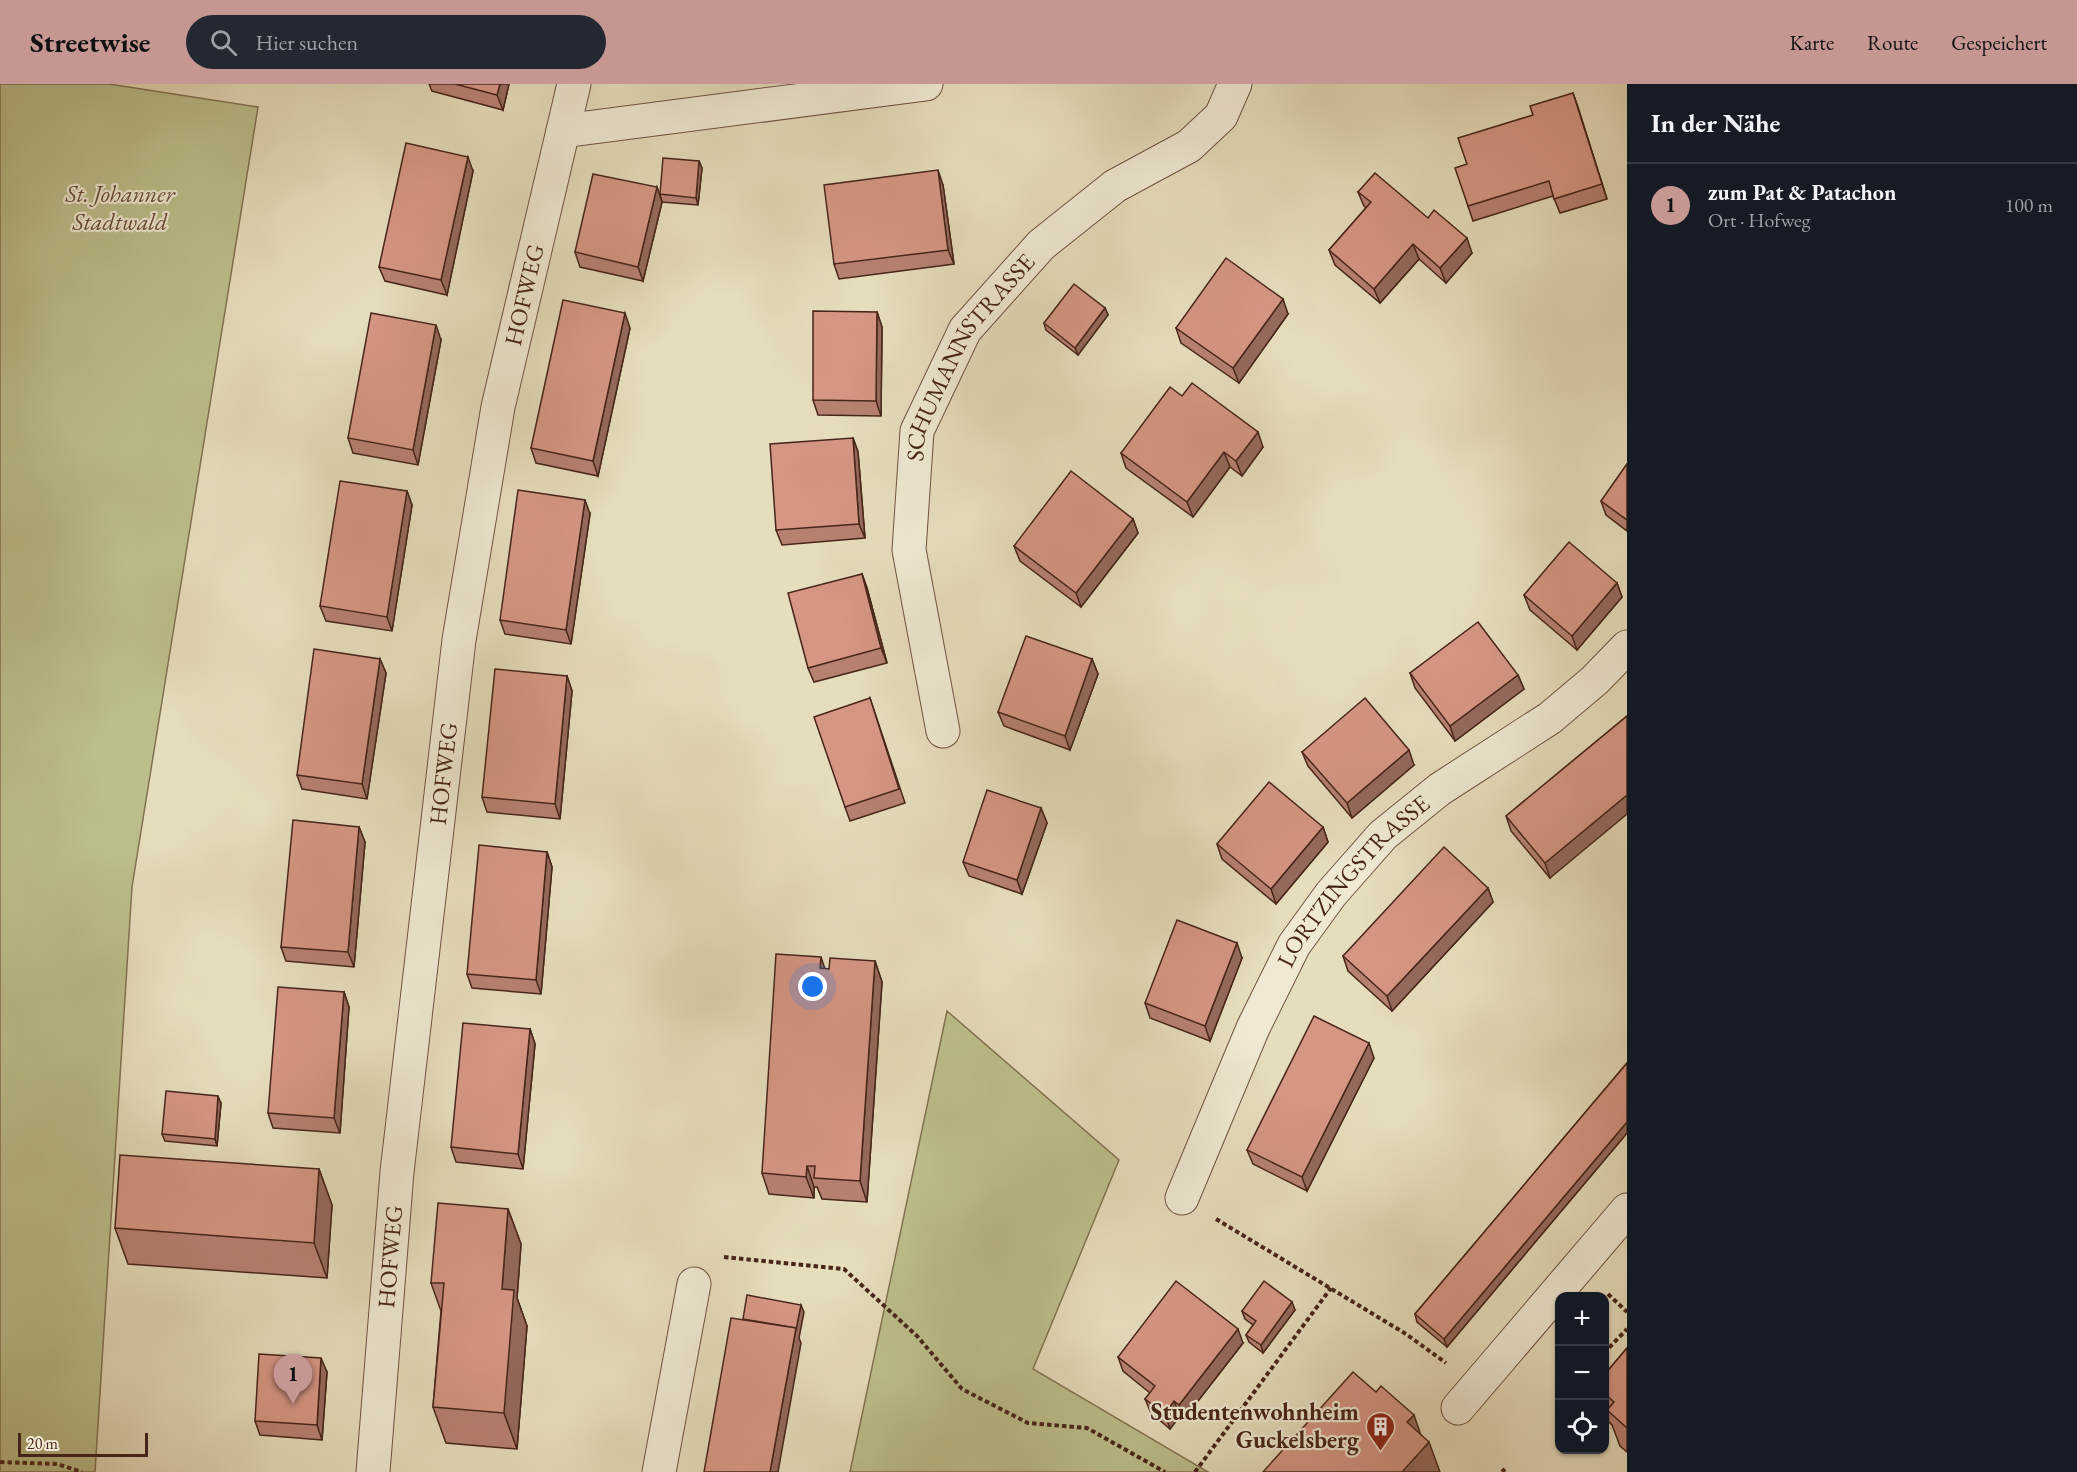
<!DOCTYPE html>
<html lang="de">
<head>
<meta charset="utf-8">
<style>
	body { margin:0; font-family:"EB Garamond",serif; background:#242831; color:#f1f3f6 }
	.controls { position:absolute; right:18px; bottom:18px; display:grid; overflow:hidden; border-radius:12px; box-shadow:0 2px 4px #0004 }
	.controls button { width:54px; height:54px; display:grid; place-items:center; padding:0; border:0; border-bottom:2px solid #363941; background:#171b24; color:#f1f3f6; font:30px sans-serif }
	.scale { position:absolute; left:18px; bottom:15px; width:130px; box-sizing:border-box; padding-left:6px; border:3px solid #472518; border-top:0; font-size:16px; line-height:21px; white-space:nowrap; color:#472518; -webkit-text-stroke:4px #efe9d3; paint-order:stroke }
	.you { position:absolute; left:813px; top:903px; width:21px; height:21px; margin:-15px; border:4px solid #fff; border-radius:50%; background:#1a73e8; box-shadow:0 0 0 9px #1a73e833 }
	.badge { display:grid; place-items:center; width:39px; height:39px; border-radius:50%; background:#c59692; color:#111; font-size:20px; font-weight:700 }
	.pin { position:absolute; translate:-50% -50px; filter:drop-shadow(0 2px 3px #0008) }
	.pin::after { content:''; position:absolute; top:32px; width:21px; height:18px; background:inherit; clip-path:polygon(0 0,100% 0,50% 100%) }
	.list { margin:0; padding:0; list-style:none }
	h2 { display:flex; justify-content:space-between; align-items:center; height:78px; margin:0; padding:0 24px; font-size:26px }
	h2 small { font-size:20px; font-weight:400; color:#9ea1a6 }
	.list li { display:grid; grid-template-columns:39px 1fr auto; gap:18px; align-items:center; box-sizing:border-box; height:84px; padding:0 24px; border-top:2px solid #363941 }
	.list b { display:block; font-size:22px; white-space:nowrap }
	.list p { margin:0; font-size:20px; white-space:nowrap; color:#9ea1a6 }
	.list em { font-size:20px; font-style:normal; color:#9ea1a6 }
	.icon { flex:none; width:33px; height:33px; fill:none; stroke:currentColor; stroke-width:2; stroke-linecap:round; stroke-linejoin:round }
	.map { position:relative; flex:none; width:1627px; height:1388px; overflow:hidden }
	header { display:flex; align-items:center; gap:36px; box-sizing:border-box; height:84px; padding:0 30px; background:#c59692; color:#111 }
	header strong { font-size:28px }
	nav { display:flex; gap:33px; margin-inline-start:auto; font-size:21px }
	.search { width:420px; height:54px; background:#242831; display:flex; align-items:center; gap:15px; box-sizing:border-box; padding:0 21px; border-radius:33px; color:#9ea1a6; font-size:22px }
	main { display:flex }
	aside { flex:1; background:#171b24 }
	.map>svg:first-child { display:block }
</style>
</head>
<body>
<header>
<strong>Streetwise</strong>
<div class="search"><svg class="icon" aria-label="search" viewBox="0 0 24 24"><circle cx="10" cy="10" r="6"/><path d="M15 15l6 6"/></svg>Hier suchen</div>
<nav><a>Karte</a><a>Route</a><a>Gespeichert</a></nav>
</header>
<main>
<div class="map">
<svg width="1627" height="1388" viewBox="0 0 1627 1388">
	<rect width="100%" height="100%" fill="#e6ddbc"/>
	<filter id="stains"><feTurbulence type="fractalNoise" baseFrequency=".00333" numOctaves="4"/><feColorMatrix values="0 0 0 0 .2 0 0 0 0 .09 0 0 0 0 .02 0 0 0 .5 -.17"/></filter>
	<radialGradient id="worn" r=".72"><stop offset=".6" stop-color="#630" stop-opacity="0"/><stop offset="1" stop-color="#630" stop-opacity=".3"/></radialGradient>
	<g fill="#bcbf8c" stroke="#827252" stroke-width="1.5">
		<path d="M0 0H109L258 23 132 803 95 1388H0Z"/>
		<path d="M947 927 1119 1076 1033 1285 1208 1388H850Z"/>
	</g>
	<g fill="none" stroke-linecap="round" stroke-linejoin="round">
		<defs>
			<g id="street">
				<path d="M563 47 926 0"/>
				<path id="s1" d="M943 647 909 466 917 347 965 246 1041 161 1115 102 1189 62 1221 32 1235 0"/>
				<path id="s2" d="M1182 1114 1253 944 1294 861 1331 810 1383 751 1440 705 1550 634 1595 596 1627 563"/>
				<path d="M1458 1324 1627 1126"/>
				<path id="s3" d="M373 1388 397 1088 459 556 498 323 574 0"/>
				<path d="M659 1388 694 1200"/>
			</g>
		</defs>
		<use href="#street" stroke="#6f5341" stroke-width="35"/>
		<g stroke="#472518" stroke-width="4" stroke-dasharray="4.5 3" stroke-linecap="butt">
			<path d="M1216 1135 1406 1250 1446 1279"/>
			<path d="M724 1173 844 1185 917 1252 962 1305 1028 1339 1087 1344 1165 1388"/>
			<path d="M1608 1210 1627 1228"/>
			<path d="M1604 1269 1627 1245"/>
			<path d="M1559 1319 1560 1318"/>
			<path d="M0 1378 57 1380 82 1388"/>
			<path d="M1195 1388 1331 1204"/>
			<path d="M1502 1388 1505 1385"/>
		</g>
		<use href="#street" stroke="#efe9d3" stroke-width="33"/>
	</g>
	<g fill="#b78172" stroke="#472518" stroke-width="1.5">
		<path d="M429 0H509L503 26 432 7Z"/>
		<path d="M1573 9 1607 115 1560 129 1553 112 1473 137 1468 122 1467 80 1533 31Z"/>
		<path d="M699 77 702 84 698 121 662 118 660 110Z"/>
		<path d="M473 87 447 211 385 197 379 183Z"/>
		<path d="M943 101 954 180 839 195 834 180Z"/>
		<path d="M657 103 662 118 643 197 580 183 575 168Z"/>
		<path d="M1358 108 1428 134 1472 169 1446 199 1419 175 1380 219 1335 181 1329 166 1366 124 1364 122Z"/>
		<path d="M1105 224 1108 231 1078 271 1046 246 1044 239Z"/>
		<path d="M877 228 882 243 881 332 818 331 813 316Z"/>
		<path d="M1288 230 1239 299 1181 259 1176 244Z"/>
		<path d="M630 244 598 392 536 379 531 364Z"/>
		<path d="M441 256 418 381 353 369 348 354Z"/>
		<path d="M1182 312 1263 363 1242 392 1230 383 1193 433 1126 384 1121 369Z"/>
		<path d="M853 354 858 368 865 454 782 461 776 446Z"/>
		<path d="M1627 380V447L1606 431 1601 417Z"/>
		<path d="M407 407 412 421 392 547 326 537 320 522Z"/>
		<path d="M590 430 571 560 505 550 500 536Z"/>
		<path d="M1133 435 1138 449 1081 523 1020 477 1014 462Z"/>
		<path d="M862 490 867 504 887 579 814 598 808 584Z"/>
		<path d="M1617 499 1622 513 1577 566 1530 526 1524 511Z"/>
		<path d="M380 575 386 589 367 715 302 705 297 691Z"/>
		<path d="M1092 575 1098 590 1070 666 1004 642 998 628Z"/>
		<path d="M1410 589 1518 591 1524 605 1455 657 1415 604Z"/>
		<path d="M567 592 572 607 560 735 487 728 482 713Z"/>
		<path d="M870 614 905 719 850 737 845 723Z"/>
		<path d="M1627 632 1550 794 1511 747 1506 732Z"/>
		<path d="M1302 668 1414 681 1352 734 1308 682Z"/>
		<path d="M1041 724 1047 739 1022 810 969 792 963 778Z"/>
		<path d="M359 743 365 758 354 883 286 877 281 863Z"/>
		<path d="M1323 743 1328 758 1276 820 1222 775 1217 760Z"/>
		<path d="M547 768 552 783 541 910 472 904 467 890Z"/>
		<path d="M1488 804 1493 818 1392 927 1348 887 1343 872Z"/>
		<path d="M1242 874 1210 957 1150 934 1145 919Z"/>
		<path d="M875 877 882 898 867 1118 822 1115 817 1103H814V1114L769 1110 762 1089 825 885H829Z"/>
		<path d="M344 908 349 923 340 1049 273 1044 268 1029Z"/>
		<path d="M530 945 535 960 523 1085 456 1078 451 1063Z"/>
		<path d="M1374 974 1307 1107 1253 1080 1247 1066Z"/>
		<path d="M1627 979V1049L1447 1263 1417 1238 1415 1230Z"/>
		<path d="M221 1019 217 1062 165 1057 162 1050Z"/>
		<path d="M319 1085 332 1121 327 1194 128 1180 115 1144Z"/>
		<path d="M508 1125 521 1160 517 1214 527 1242 517 1365 446 1359 433 1323 441 1227 431 1199Z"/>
		<path d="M1295 1226 1263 1269 1249 1258 1246 1251 1253 1241 1245 1235 1242 1227Z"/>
		<path d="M1243 1259 1184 1335 1180 1332 1170 1345 1151 1329 1145 1315 1150 1309 1123 1287 1118 1273Z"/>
		<path d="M1627 1264V1368L1620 1362 1612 1341 1608 1337 1605 1329V1290Z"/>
		<path d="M327 1288 322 1356 260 1351 255 1337Z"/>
	</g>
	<g fill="#95695c" stroke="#472518" stroke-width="1.5">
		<path d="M500 0H509L503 26 497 11Z"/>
		<path d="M1573 9 1578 23 1607 115 1602 100Z"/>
		<path d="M468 73 473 87 447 211 441 196Z"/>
		<path d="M699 77 702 84 698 121 696 114Z"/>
		<path d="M938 86 943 101 954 180 948 166Z"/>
		<path d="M657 103 662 118 643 197 638 183Z"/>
		<path d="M1467 154 1472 169 1446 199 1440 184Z"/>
		<path d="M1413 160 1419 175 1380 219 1374 205Z"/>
		<path d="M1283 215 1288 230 1239 299 1233 284Z"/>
		<path d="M1105 224 1108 231 1078 271 1075 264Z"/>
		<path d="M877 228 882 243 881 332 876 317Z"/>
		<path d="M625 229 630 244 598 392 593 377Z"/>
		<path d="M436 241 441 256 418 381 413 366Z"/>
		<path d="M1258 348 1263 363 1242 392 1236 377Z"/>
		<path d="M853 354 858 368 865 454 859 440Z"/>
		<path d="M1224 368 1230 383 1193 433 1187 418Z"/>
		<path d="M407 407 412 421 392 547 387 533Z"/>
		<path d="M585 416 590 430 571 560 566 546Z"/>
		<path d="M1133 435 1138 449 1081 523 1076 509Z"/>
		<path d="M862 490 867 504 887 579 881 564Z"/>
		<path d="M1617 499 1622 513 1577 566 1572 552Z"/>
		<path d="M380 575 386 589 367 715 362 700Z"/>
		<path d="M1092 575 1098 590 1070 666 1065 652Z"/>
		<path d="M1518 591 1524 605 1455 657 1450 642Z"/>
		<path d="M567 592 572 607 560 735 555 720Z"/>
		<path d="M1409 666 1414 681 1352 734 1347 719Z"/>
		<path d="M1627 711V730L1550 794 1545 779Z"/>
		<path d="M1041 724 1047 739 1022 810 1017 796Z"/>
		<path d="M359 743 365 758 354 883 348 868Z"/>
		<path d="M1323 743 1328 758 1276 820 1271 805Z"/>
		<path d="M547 768 552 783 541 910 536 896Z"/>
		<path d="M1488 804 1493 818 1392 927 1387 912Z"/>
		<path d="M1237 859 1242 874 1210 957 1205 942Z"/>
		<path d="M821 873 828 894 820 884Z"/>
		<path d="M875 877 882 898 867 1118 860 1097Z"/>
		<path d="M344 908 349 923 340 1049 334 1034Z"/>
		<path d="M530 945 535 960 523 1085 518 1070Z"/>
		<path d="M1369 959 1374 974 1307 1107 1302 1093Z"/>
		<path d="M218 1012 221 1019 217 1062 215 1055Z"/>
		<path d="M1627 1038V1049L1447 1263 1444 1255Z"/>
		<path d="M807 1082 814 1103V1114L806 1093Z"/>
		<path d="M319 1085 332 1121 327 1194 314 1159Z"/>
		<path d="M508 1125 521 1160 517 1214 527 1242 517 1365 504 1329 502 1205Z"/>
		<path d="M1292 1218 1295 1226 1263 1269 1261 1261Z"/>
		<path d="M801 1221 804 1228 799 1254 801 1259 778 1388H770L796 1244Z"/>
		<path d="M1238 1245 1243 1259 1184 1335 1179 1321Z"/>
		<path d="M321 1274 327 1288 322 1356 317 1341Z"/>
		<path d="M1174 1317 1180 1332 1170 1345 1165 1330Z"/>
		<path d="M1414 1331 1425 1363 1429 1358 1440 1388H1402L1407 1338Z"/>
	</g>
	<g fill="#d59684" stroke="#472518" stroke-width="1.5">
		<path d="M455 0H500L497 11Z"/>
		<path d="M1573 9 1602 100 1554 115 1549 97 1468 122 1455 84 1467 80 1458 54 1533 31 1530 22Z"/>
		<path d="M406 59 468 73 441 196 379 183Z"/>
		<path d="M663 74 699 77 696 114 660 110Z"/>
		<path d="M938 86 948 166 834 180 824 101Z"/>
		<path d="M1375 89 1428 134 1434 126 1467 154 1440 184 1413 160 1374 205 1329 166 1371 118 1358 108Z"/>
		<path d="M593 90 657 103 638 183 575 168Z"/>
		<path d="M1226 174 1283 215 1233 284 1176 244Z"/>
		<path d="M1074 200 1105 224 1075 264 1044 239Z"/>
		<path d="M563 216 625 229 593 377 531 364Z"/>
		<path d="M813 227 877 228 876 317 813 316Z"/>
		<path d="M371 229 436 241 413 366 348 354Z"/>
		<path d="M1192 299 1258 348 1236 377 1224 368 1187 418 1121 369 1170 303 1182 312Z"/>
		<path d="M853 354 859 440 776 446 770 360Z"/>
		<path d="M1627 380V436L1601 417Z"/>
		<path d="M1071 387 1133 435 1076 509 1014 462Z"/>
		<path d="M340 397 407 407 387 533 320 522Z"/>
		<path d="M518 406 585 416 566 546 500 536Z"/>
		<path d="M1569 458 1617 499 1572 552 1524 511Z"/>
		<path d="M862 490 881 564 808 584 788 509Z"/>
		<path d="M1478 538 1518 591 1450 642 1410 589Z"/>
		<path d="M1026 552 1092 575 1065 652 998 628Z"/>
		<path d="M314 565 380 575 362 700 297 691Z"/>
		<path d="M495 585 567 592 555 720 482 713Z"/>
		<path d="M870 614 899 705 845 723 814 633Z"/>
		<path d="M1365 614 1409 666 1347 719 1302 668Z"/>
		<path d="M1627 632V711L1545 779 1506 732Z"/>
		<path d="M1269 698 1323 743 1271 805 1217 760Z"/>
		<path d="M987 706 1041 724 1017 796 963 778Z"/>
		<path d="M293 736 359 743 348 868 281 863Z"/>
		<path d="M479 761 547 768 536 896 467 890Z"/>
		<path d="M1444 763 1488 804 1387 912 1343 872Z"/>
		<path d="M1177 836 1237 859 1205 942 1145 919Z"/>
		<path d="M776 870 821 873 820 884 829 885 830 874 875 877 860 1097 814 1094 815 1082H807L806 1093 762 1089Z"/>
		<path d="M278 903 344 908 334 1034 268 1029Z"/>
		<path d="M1314 932 1369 959 1302 1093 1247 1066Z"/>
		<path d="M463 939 530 945 518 1070 451 1063Z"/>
		<path d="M1627 979V1038L1444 1255 1415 1230Z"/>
		<path d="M166 1007 218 1012 215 1055 162 1050Z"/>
		<path d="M120 1071 319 1085 314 1159 115 1144Z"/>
		<path d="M438 1119 508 1125 502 1205 514 1206 504 1329 433 1323 444 1199H431Z"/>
		<path d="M1176 1197 1238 1245 1179 1321 1174 1317 1165 1330 1145 1315 1155 1302 1118 1273Z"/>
		<path d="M1264 1197 1292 1218 1261 1261 1246 1251 1256 1237 1242 1227Z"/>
		<path d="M747 1211 801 1221 796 1246V1244L743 1235Z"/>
		<path d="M731 1234 796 1244 770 1388H704Z"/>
		<path d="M1627 1264V1344L1607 1326 1614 1318 1605 1310V1290Z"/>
		<path d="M259 1270 321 1274 317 1341 255 1337Z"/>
		<path d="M1353 1288 1376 1308 1381 1302 1414 1331 1407 1338 1429 1358 1402 1388H1263Z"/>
	</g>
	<defs>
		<symbol id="building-pin" viewBox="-11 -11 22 30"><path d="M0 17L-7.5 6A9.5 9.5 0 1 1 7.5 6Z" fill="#8f2418" stroke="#efe9d3"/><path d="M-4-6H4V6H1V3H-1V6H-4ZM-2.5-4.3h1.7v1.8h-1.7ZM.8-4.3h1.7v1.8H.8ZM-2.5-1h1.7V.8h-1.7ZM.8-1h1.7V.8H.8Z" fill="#fff"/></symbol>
	</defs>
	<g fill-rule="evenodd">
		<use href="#building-pin" x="1364" y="1326" width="33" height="45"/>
	</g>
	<g text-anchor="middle" stroke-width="4.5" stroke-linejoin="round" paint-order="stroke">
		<g font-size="24" font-style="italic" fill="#644c35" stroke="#efe9d3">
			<text x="120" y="118">St. Johanner<tspan x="120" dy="28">Stadtwald</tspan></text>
		</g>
		<g font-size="24" fill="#472518" stroke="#efe9d3">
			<text dy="8" stroke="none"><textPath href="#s3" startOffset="1188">HOFWEG</textPath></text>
			<text dy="8" stroke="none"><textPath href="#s1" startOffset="393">SCHUMANNSTRASSE</textPath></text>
			<text dy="8" stroke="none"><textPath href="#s3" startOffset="702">HOFWEG</textPath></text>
			<text dy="8" stroke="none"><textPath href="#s2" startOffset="364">LORTZINGSTRASSE</textPath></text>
			<text dy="8" stroke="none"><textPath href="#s3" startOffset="216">HOFWEG</textPath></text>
		</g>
		<g font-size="24" font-weight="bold" fill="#472518" stroke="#efe9d3" text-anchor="end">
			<text x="1359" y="1336">Studentenwohnheim<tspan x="1359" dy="28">Guckelsberg</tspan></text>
		</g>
	</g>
	<rect width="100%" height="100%" filter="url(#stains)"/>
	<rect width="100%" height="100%" fill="url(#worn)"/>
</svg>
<div class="controls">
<button>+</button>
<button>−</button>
<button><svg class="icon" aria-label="locate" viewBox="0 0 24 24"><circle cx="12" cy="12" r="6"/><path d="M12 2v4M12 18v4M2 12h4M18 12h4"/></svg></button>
</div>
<div class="scale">20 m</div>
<div class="you"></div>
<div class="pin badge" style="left:293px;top:1320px">1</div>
</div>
<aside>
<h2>In der Nähe<small></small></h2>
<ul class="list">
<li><span class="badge">1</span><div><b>zum Pat &amp; Patachon</b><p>Ort · Hofweg</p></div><em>100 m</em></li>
</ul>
</aside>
</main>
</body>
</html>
